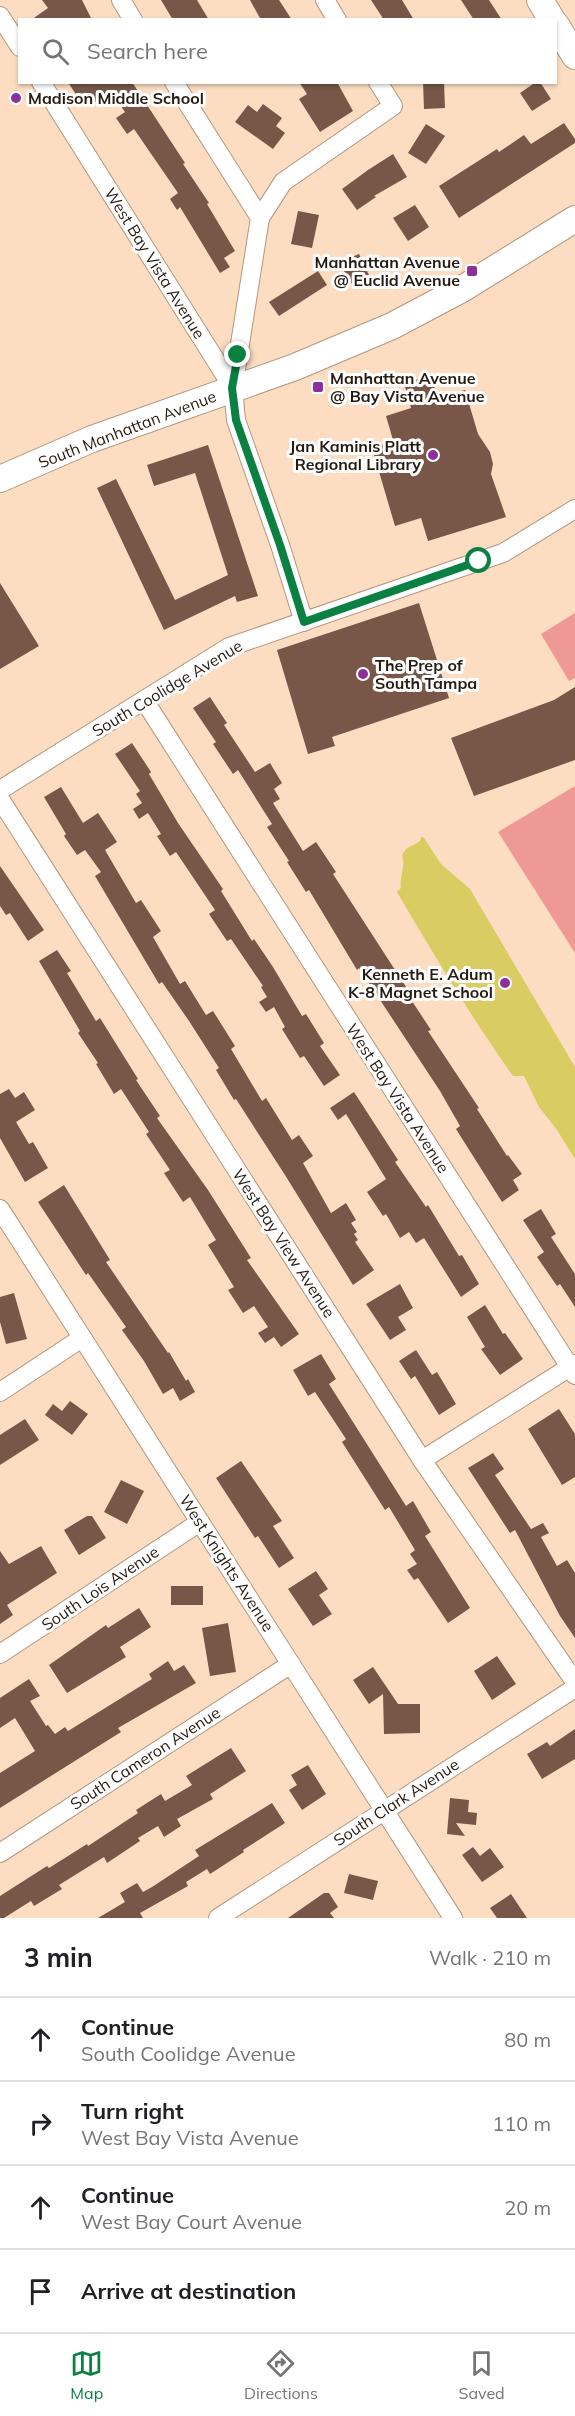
<!DOCTYPE html>
<html lang="en">
<head>
<meta charset="utf-8">
<style>
	body { margin:0; font-family:Mulish,sans-serif; background:#f2f2f2; color:#202124 }
	.stop { position:absolute; width:18px; height:18px; margin:-14px; border:4px solid #0b8043; border-radius:50%; background:#fff }
	.stop.end { background:#0b8043; border-color:#fff; box-shadow:0 2px 6px #0008 }
	.list { margin:0; padding:0; list-style:none }
	h2 { display:flex; justify-content:space-between; align-items:center; height:78px; margin:0; padding:0 24px; font-size:26px }
	h2 small { font-size:20px; font-weight:400; color:#757577 }
	.list li { display:grid; grid-template-columns:39px 1fr auto; gap:18px; align-items:center; box-sizing:border-box; height:84px; padding:0 24px; border-top:2px solid #e0e0e0 }
	.list b { display:block; font-size:22px; white-space:nowrap }
	.list p { margin:0; font-size:20px; white-space:nowrap; color:#757577 }
	.list em { font-size:20px; font-style:normal; color:#757577 }
	.icon { flex:none; width:33px; height:33px; fill:none; stroke:currentColor; stroke-width:2; stroke-linecap:round; stroke-linejoin:round }
	.map { position:relative; flex:none; width:575px; height:1918px; overflow:hidden }
	.search { position:absolute; background:#fff; box-shadow:0 2px 4px #0004; left:18px; right:18px; top:18px; height:66px; display:flex; align-items:center; gap:15px; box-sizing:border-box; padding:0 21px; border-radius:0px; color:#757577; font-size:22px }
	.sheet { height:414px; background:#fff }
	nav { display:flex; justify-content:space-around; align-items:center; box-sizing:border-box; height:84px; border-top:2px solid #e0e0e0; background:#fff; font-size:16px; color:#757577 }
	nav a { display:grid; justify-items:center; gap:3px }
	nav .on { color:#0b8043 }
	.map>svg:first-child { display:block }
</style>
</head>
<body>
<div class="map">
<svg width="575" height="1918" viewBox="0 0 575 1918">
	<rect width="100%" height="100%" fill="#fcddc2"/>
	<g fill="#ef9995">
		<path d="M575 613V678L569 681 541 634Z"/>
		<path d="M575 786V953L498 832Z"/>
	</g>
	<path fill="#d8cc63" d="M421 837 424 838 441 864 470 889 575 1067V1159L557 1130 539 1107 524 1076H513C471 1017 434 955 397 892L401 888C399 875 406 868 402 855L406 849 420 841Z"/>
	<g fill="#785749">
		<path d="M42 0H82L92 20H31L48 8Z"/>
		<path d="M161 0H197L209 20H173Z"/>
		<path d="M250 0H279L292 20H261Z"/>
		<path d="M371 0H402L414 20H384Z"/>
		<path d="M461 0H489L502 20H474Z"/>
		<path d="M68 82H132L185 163 183 164 209 203 207 204 235 251 224 258 230 267 220 273 180 207 177 210 170 199 178 193 134 129 127 134 116 118 125 112 111 92 95 102 89 94 80 101Z"/>
		<path d="M299 82H337L353 111 320 132 299 99 307 94Z"/>
		<path d="M423 82H444L445 108 424 109Z"/>
		<path d="M536 82H540L551 99 532 111 520 93Z"/>
		<path d="M263 104 282 118 276 126 285 133 273 149 235 122 248 105 257 112Z"/>
		<path d="M564 123 575 139V143L459 218 439 186 497 149 499 152 524 135 531 144Z"/>
		<path d="M426 124 445 136 426 164 408 153Z"/>
		<path d="M393 154 407 177 374 196 376 197 357 210 342 189 368 170Z"/>
		<path d="M415 205 429 227 408 241 393 218Z"/>
		<path d="M298 211 319 215 312 248 291 244Z"/>
		<path d="M359 254 369 275 350 284 340 262Z"/>
		<path d="M318 271 327 285 279 316 269 302Z"/>
		<path d="M431 375 438 398 465 390 478 434 490 452 493 464 491 474 506 517 428 541 421 518 395 526 372 448 393 440 386 416 411 408 404 383Z"/>
		<path d="M208 445 258 596 237 602 235 596 164 630 97 488 116 479 175 600 228 575 195 473 154 486 147 465Z"/>
		<path d="M0 583 39 646 0 669Z"/>
		<path d="M419 603 449 698 332 737 335 746 308 754 277 650Z"/>
		<path d="M575 687V760L474 796 451 738 554 700Z"/>
		<path d="M210 697 227 723 224 725 255 772 270 763 282 783 274 789 280 799 273 803 303 851 316 842 336 872 333 874 408 990 406 992 431 1030 428 1031 479 1108 477 1109 507 1156 508 1155 522 1174 513 1180 519 1190 502 1202 456 1129 460 1126 440 1091 359 968 357 970 309 890 306 892 287 862 289 861 267 827 272 824 238 770 233 774 213 744 216 742 193 708Z"/>
		<path d="M132 743 151 772 149 774 178 823 223 889 221 891 252 941 254 939 273 967 302 1016 306 1014 324 1043 320 1046 340 1075 324 1086 304 1056 300 1058 282 1029 285 1027 274 1007 266 1012 259 1002 267 997 261 987 263 986 231 939 227 941 209 914 215 910 176 852 170 856 157 836 161 834 148 813 139 819 133 809 142 803 136 794 140 791 115 754Z"/>
		<path d="M61 787 83 823 98 813 117 842 105 850 136 903 141 900 161 931 153 937 180 984 185 981 206 1015 213 1011 235 1046 231 1049 262 1101 266 1098 292 1140 299 1135 313 1156 303 1163 331 1213 346 1203 356 1220 351 1223 357 1232 354 1234 358 1240 355 1242 374 1270 353 1285 285 1175 236 1099 234 1100 216 1070 219 1068 189 1021 162 982 159 984 95 876 101 872 85 850 77 855 64 836 66 834 44 797Z"/>
		<path d="M0 866 44 930 28 941 10 913 6 915 0 906Z"/>
		<path d="M57 950 71 971 67 973 96 1021 100 1018 138 1079 136 1080 160 1116 157 1118 208 1190 251 1258 247 1260 299 1334 281 1347 274 1337 265 1343 258 1333 268 1327 254 1306 243 1313 228 1290 234 1287 208 1245 216 1240 190 1197 183 1202 164 1173 170 1170 146 1134 149 1132 121 1089 114 1094 96 1064 98 1063 78 1033 80 1031 39 961Z"/>
		<path d="M9 1089 15 1098 24 1092 35 1110 16 1122 29 1144 33 1142 48 1168 25 1182 0 1138V1094Z"/>
		<path d="M354 1092 398 1160 395 1162 426 1207 428 1205 459 1256 462 1255 479 1284 461 1297 424 1238 416 1243 409 1232 400 1238 386 1214 383 1216 367 1192 386 1179 346 1114 338 1120 330 1108Z"/>
		<path d="M64 1185 110 1260 106 1262 168 1353 169 1352 186 1381 188 1379 195 1392 180 1401 173 1388 163 1394 144 1361 122 1330 126 1327 88 1273 86 1275 38 1202Z"/>
		<path d="M541 1209 556 1234 551 1237 575 1274V1307L560 1284 557 1286 537 1257 544 1252 523 1220Z"/>
		<path d="M400 1284 413 1308 398 1317 406 1330 390 1340 366 1304Z"/>
		<path d="M14 1293 27 1339 6 1344 0 1322V1297Z"/>
		<path d="M485 1305 503 1334 505 1333 523 1359 500 1375 481 1349 485 1347 467 1317Z"/>
		<path d="M416 1350 432 1375 437 1372 456 1404 439 1415 415 1376 411 1379 399 1361Z"/>
		<path d="M321 1354 336 1379 329 1384 406 1506 413 1501 431 1532 425 1536 470 1608 448 1623 418 1578 414 1580 407 1570 417 1564 410 1554 415 1550 389 1507 385 1510 342 1442 346 1439 315 1392 308 1396 293 1370Z"/>
		<path d="M70 1401 88 1414 72 1435 45 1415 53 1404 62 1411Z"/>
		<path d="M559 1409 575 1434V1477L562 1485 528 1429Z"/>
		<path d="M25 1419 39 1440 0 1465V1435Z"/>
		<path d="M493 1453 504 1469 495 1475 531 1529 543 1523 549 1533 541 1537 557 1566 567 1560 575 1573V1638L560 1616 515 1530 510 1533 468 1468Z"/>
		<path d="M241 1461 282 1521 273 1526 294 1558 279 1568 258 1536 255 1538 216 1478Z"/>
		<path d="M121 1480 144 1491 127 1524 104 1512Z"/>
		<path d="M87 1516H92L106 1538 79 1555 64 1530Z"/>
		<path d="M41 1546 57 1573 7 1605 13 1615 0 1624V1551L9 1564Z"/>
		<path d="M316 1571 328 1589 319 1595 332 1614 313 1626 288 1589Z"/>
		<rect x="171" y="1586" width="32" height="19"/>
		<path d="M139 1608 151 1627 120 1647 126 1657 67 1693 49 1665 106 1625 108 1628Z"/>
		<path d="M228 1623 236 1672 210 1676 202 1628Z"/>
		<path d="M497 1656 516 1684 492 1700 474 1671Z"/>
		<path d="M168 1661 174 1671 184 1665 196 1683 118 1728 121 1732 0 1808V1773L35 1751 15 1718 0 1728V1698L29 1679 40 1696 30 1701 46 1726 48 1725 55 1734 65 1727 68 1731 152 1679 149 1674Z"/>
		<path d="M373 1667 398 1704H420V1733L384 1734 383 1694 369 1704 353 1680Z"/>
		<path d="M575 1729V1759L542 1779 527 1754 547 1742 550 1746Z"/>
		<path d="M231 1748 246 1771 210 1794 213 1799 177 1819 181 1826 164 1837 158 1826 138 1838 140 1841 107 1863 104 1857 59 1885 62 1889 34 1906 31 1901 4 1918H0V1896L47 1866 49 1868 87 1844 88 1846 138 1813 136 1810 161 1794 165 1801 192 1785 186 1776Z"/>
		<path d="M308 1765 326 1794 302 1810 289 1790 297 1785 291 1775Z"/>
		<path d="M450 1798 469 1800 468 1812 477 1813 476 1825 456 1823 465 1836 447 1834Z"/>
		<path d="M272 1803 285 1823 243 1850 244 1852 210 1874 207 1869 186 1882 188 1886 140 1913 143 1918H98L125 1902 120 1893 137 1883 143 1892 152 1887 199 1856 195 1850Z"/>
		<path d="M473 1847 480 1856 490 1848 504 1867 482 1882 462 1855Z"/>
		<path d="M349 1874 378 1881 373 1900 344 1893Z"/>
		<path d="M324 1893H329L338 1907 330 1913 334 1918H288Z"/>
		<path d="M511 1894 527 1918H497L490 1908Z"/>
	</g>
	<g fill="none" stroke-linecap="round" stroke-linejoin="round">
		<defs>
			<g id="street">
				<path d="M121 0 133 20"/>
				<path d="M325 0 337 20"/>
				<path d="M0 16 20 47"/>
				<path d="M41 82 233 388 236 420 280 545 304 622"/>
				<path d="M174 82 260 218 233 388"/>
				<path d="M260 218 283 182 393 106 378 82"/>
				<path d="M144 700 575 1375"/>
				<path d="M0 790 229 647 503 553 575 509"/>
				<path d="M0 799 422 1460 575 1682"/>
				<path d="M0 1209 453 1918"/>
				<path d="M0 1392 82 1338"/>
				<path d="M422 1460 575 1364"/>
				<path d="M0 1654 200 1522"/>
				<path d="M0 1853 291 1664"/>
				<path d="M218 1918 575 1688"/>
			</g>
			<g id="secondary">
				<path d="M540 0 552 20"/>
				<path d="M556 25 575 56"/>
				<path d="M0 479 92 439 295 367 392 326 462 289 575 219"/>
			</g>
		</defs>
		<use href="#street" stroke="#b2967d" stroke-width="20"/>
		<use href="#secondary" stroke="#b2967d" stroke-width="28"/>
		<use href="#street" stroke="#fff" stroke-width="18"/>
		<use href="#secondary" stroke="#fff" stroke-width="26"/>
	</g>
	<g fill="none" stroke-linecap="round" stroke-linejoin="round">
		<path stroke="#0b8043" stroke-width="8" d="M238 355 232 388 236 420 280 545 304 622 479 561"/>
	</g>
	<g fill="#8d309a" stroke="#fff" stroke-width="2">
		<circle cx="16" cy="98" r="6"/>
		<rect x="466" y="265" width="12" height="12" rx="3"/>
		<rect x="312" y="381" width="12" height="12" rx="3"/>
		<circle cx="433" cy="455" r="6"/>
		<circle cx="363" cy="674" r="6"/>
		<circle cx="505" cy="983" r="6"/>
	</g>
	<g text-anchor="middle" stroke-width="6" stroke-linejoin="round" paint-order="stroke">
		<g font-size="16" font-weight="bold" fill="#261b11" stroke="#fff" text-anchor="start">
			<text x="28" y="104">Madison Middle School</text>
			<text x="460" y="268" text-anchor="end">Manhattan Avenue<tspan x="460" dy="18">@ Euclid Avenue</tspan></text>
			<text x="330" y="384">Manhattan Avenue<tspan x="330" dy="18">@ Bay Vista Avenue</tspan></text>
			<text x="421" y="452" text-anchor="end">Jan Kaminis Platt<tspan x="421" dy="18">Regional Library</tspan></text>
			<text x="375" y="671">The Prep of<tspan x="375" dy="18">South Tampa</tspan></text>
			<text x="493" y="980" text-anchor="end">Kenneth E. Adum<tspan x="493" dy="18">K-8 Magnet School</tspan></text>
		</g>
		<g font-size="16" fill="#261b11" stroke="#fff">
			<text transform="translate(155 263) rotate(58)" y="6">West Bay Vista Avenue</text>
			<text transform="translate(127 429) rotate(-21)" y="6">South Manhattan Avenue</text>
			<text transform="translate(167 688) rotate(-31)" y="6">South Coolidge Avenue</text>
			<text transform="translate(398 1098) rotate(57)" y="6">West Bay Vista Avenue</text>
			<text transform="translate(284 1243) rotate(57)" y="6">West Bay View Avenue</text>
			<text transform="translate(227 1563) rotate(57)" y="6">West Knights Avenue</text>
			<text transform="translate(100 1588) rotate(-34)" y="6">South Lois Avenue</text>
			<text transform="translate(145 1758) rotate(-33)" y="6">South Cameron Avenue</text>
			<text transform="translate(396 1802) rotate(-33)" y="6">South Clark Avenue</text>
		</g>
	</g>
</svg>
<div class="stop" style="left:479px;top:561px"></div>
<div class="stop end" style="left:238px;top:355px"></div>
<div class="search"><svg class="icon" aria-label="search" viewBox="0 0 24 24"><circle cx="10" cy="10" r="6"/><path d="M15 15l6 6"/></svg>Search here</div>
</div>
<section class="sheet">
<h2>3 min<small>Walk · 210 m</small></h2>
<ul class="list">
<li><svg class="icon" aria-label="ahead" viewBox="0 0 24 24"><path d="M12 20V5M6 11l6-6 6 6"/></svg><div><b>Continue</b><p>South Coolidge Avenue</p></div><em>80 m</em></li>
<li><svg class="icon" aria-label="right" viewBox="0 0 24 24"><path d="M7 20v-9h11M14 6l5 5-5 5"/></svg><div><b>Turn right</b><p>West Bay Vista Avenue</p></div><em>110 m</em></li>
<li><svg class="icon" aria-label="ahead" viewBox="0 0 24 24"><path d="M12 20V5M6 11l6-6 6 6"/></svg><div><b>Continue</b><p>West Bay Court Avenue</p></div><em>20 m</em></li>
<li><svg class="icon" aria-label="arrive" viewBox="0 0 24 24"><path d="M6 21V4h12l-3 4 3 4H6"/></svg><div><b>Arrive at destination</b></div></li>
</ul>
</section>
<nav>
<a class="on"><svg class="icon" aria-label="map" viewBox="0 0 24 24"><path d="M3 6l6-2 6 2 6-2v14l-6 2-6-2-6 2zM9 4v14M15 6v14"/></svg>Map</a>
<a><svg class="icon" aria-label="directions" viewBox="0 0 24 24"><path d="M12 3l9 9-9 9-9-9zM9 14v-3h6M13 9l2 2-2 2"/></svg>Directions</a>
<a><svg class="icon" aria-label="saved" viewBox="0 0 24 24"><path d="M7 4h10v16l-5-4-5 4z"/></svg>Saved</a>
</nav>
</body>
</html>
